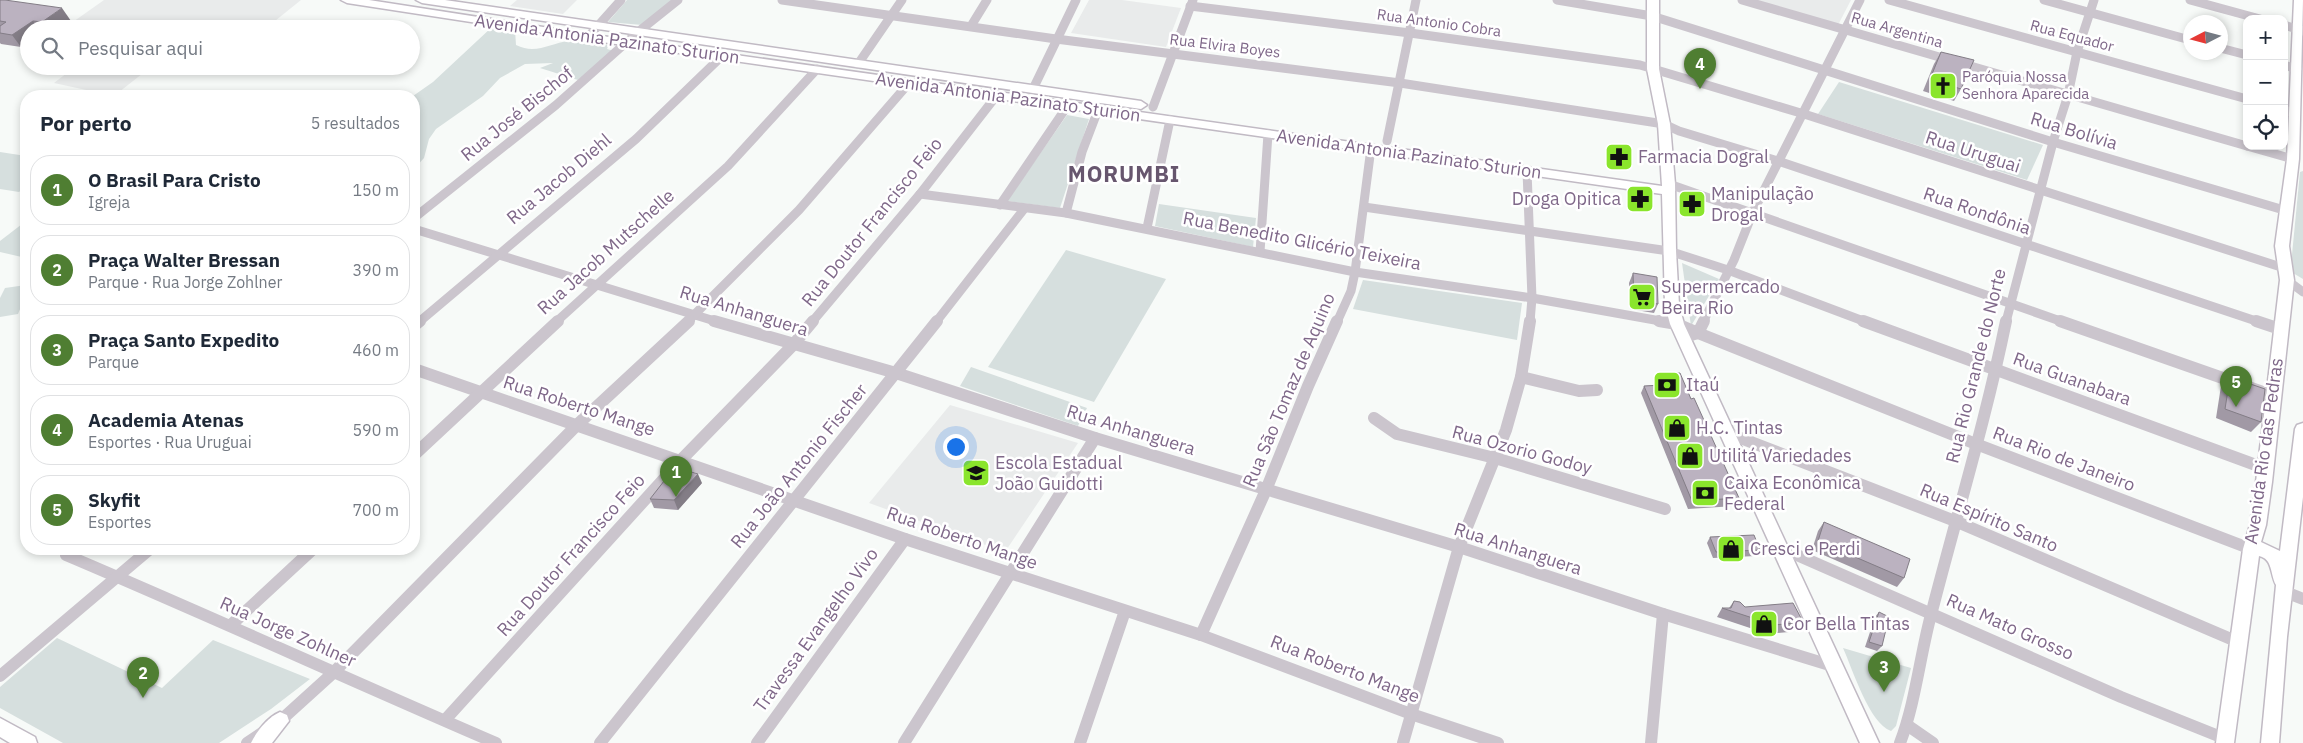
<!DOCTYPE html>
<html lang="pt">
<head>
<meta charset="utf-8">
<style>
	body { margin:0; font-family:"IBM Plex Sans",sans-serif; background:#f2f2f3; color:#1f2937 }
	.controls { position:absolute; right:15px; top:15px; display:grid; overflow:hidden; border-radius:10px; box-shadow:0 2px 8px #0003 }
	.controls button { width:45px; height:45px; display:grid; place-items:center; padding:0; border:0; border-bottom:1px solid #e0e1e3; background:#fff; color:#1f2937; font:25px sans-serif }
	.compass { position:absolute; left:2183px; top:15px; width:45px; height:45px; border-radius:50%; background:#fff; box-shadow:0 2px 8px #0003; rotate:264deg }
	.you { position:absolute; left:955px; top:446px; width:18px; height:18px; margin:-12px; border:4px solid #fff; border-radius:50%; background:#1a73e8; box-shadow:0 0 0 8px #1a73e833 }
	.badge { display:grid; place-items:center; width:32px; height:32px; border-radius:50%; background:#4f7e32; color:#fff; font-size:16px; font-weight:700 }
	.pin { position:absolute; translate:-50% -41px; filter:drop-shadow(0 1px 2px #0008) }
	.pin::after { content:''; position:absolute; top:26px; width:18px; height:15px; background:inherit; clip-path:polygon(0 0,100% 0,50% 100%) }
	.list { margin:0; padding:0; list-style:none }
	h2 { display:flex; justify-content:space-between; align-items:center; height:65px; margin:0; padding:0 20px; font-size:21px }
	h2 small { font-size:16px; font-weight:400; color:#747a83 }
	.list li { display:grid; grid-template-columns:32px 1fr auto; gap:15px; align-items:center; box-sizing:border-box; height:70px; margin:0 10px 10px; padding:0 10px; border:1px solid #e0e1e3; border-radius:20px }
	.list b { display:block; font-size:19px; white-space:nowrap }
	.list p { margin:0; font-size:16px; white-space:nowrap; color:#747a83 }
	.list em { font-size:16px; font-style:normal; color:#747a83 }
	.icon { flex:none; width:28px; height:28px; fill:none; stroke:currentColor; stroke-width:2; stroke-linecap:round; stroke-linejoin:round }
	.map { position:relative; flex:none; width:2303px; height:743px; overflow:hidden }
	.search { position:absolute; background:#fff; box-shadow:0 2px 8px #0003; left:20px; top:20px; width:400px; height:55px; display:flex; align-items:center; gap:12px; box-sizing:border-box; padding:0 18px; border-radius:28px; color:#747a83; font-size:19px }
	.panel { position:absolute; background:#fff; box-shadow:0 2px 8px #0003; left:20px; top:90px; width:400px; height:465px; border-radius:20px }
	.map>svg:first-child { display:block }
</style>
</head>
<body>
<div class="map">
<svg width="2303" height="743" viewBox="0 0 2303 743">
	<rect width="100%" height="100%" fill="#f7faf8"/>
	<g fill="#e9ebeb">
		<path d="M104 0H301L265 29H63Z"/>
		<path d="M517 0H577L563 14 510 6Z"/>
		<path d="M1089 0H1122L1181 8 1166 47 1071 33Z"/>
		<path d="M1756 0H1851L1838 25Z"/>
		<path d="M31 66H152L114 96 54 83 67 73Z"/>
		<path d="M950 405 1078 443 1005 552 869 503Z"/>
	</g>
	<g fill="#d6dfde">
		<path d="M627 0H675L642 25 608 22Z"/>
		<path d="M492 27 515 30 516 45C536 55 550 43 569 41 582 40 596 43 609 45L607 49 614 51 578 80 540 68 553 63 525 64 500 78 483 96 436 129 429 139 424 158 414 169 413 96 433 82Z"/>
		<path d="M1839 82 2043 145 2027 180 1818 114Z"/>
		<path d="M1067 115 1089 119 1060 208 1007 201Z"/>
		<path d="M0 152 26 156V186L19 192 0 189Z"/>
		<path d="M2303 171V279L2293 273 2291 265 2300 172Z"/>
		<path d="M1159 204 1256 218 1253 247 1155 226Z"/>
		<path d="M26 221V258L0 252V241Z"/>
		<path d="M1066 250 1166 279 1094 402 988 367Z"/>
		<path d="M1682 263 1719 279 1691 326Z"/>
		<path d="M1363 280 1522 303 1517 340 1353 309Z"/>
		<path d="M26 285V295L18 314 0 317V298L5 288Z"/>
		<path d="M971 367 1087 408 1078 426 960 386Z"/>
		<path d="M57 638 162 688 213 640 310 679 271 709 219 743H63L0 708V687Z"/>
		<path d="M1843 648 1911 668 1896 726 1891 731C1869 723 1853 670 1843 648Z"/>
	</g>
	<g fill="none" stroke-linecap="round" stroke-linejoin="round">
		<defs>
			<g id="secondary">
				<path d="M341 0H369L588 34 1662 186 1658 124 1647 69V0H1659V69L1670 124 1675 184 1676 251 1679 305 1684 324 1879 743H1860L1670 324 1665 305 1662 194 588 40 347 3Z"/>
				<path d="M416 0H445L1141 101 1147 105 1141 109 422 3Z"/>
				<path d="M2294 0H2303L2299 159 2289 246 2294 280 2272 482 2266 525 2261 542 2280 551 2295 429 2297 425 2303 423V497L2287 637 2279 743H2261L2276 585C2270 574 2273 559 2259 556L2234 743H2216L2243 549 2250 525 2256 482 2280 280 2275 246 2287 159Z"/>
				<path d="M280 712 287 715 289 721 272 743H251C256 732 268 717 280 712Z"/>
				<path d="M0 718 35 737 37 743H10L0 737Z"/>
			</g>
		</defs>
		<use href="#secondary" stroke="#c1bac4" stroke-width="3"/>
		<g stroke="#cbc5cd" stroke-width="9">
			<path d="M782 0 1056 39 1400 83 1664 124 1679 131 1778 161 2259 322"/>
			<path d="M1557 0 1652 16 2053 142 2287 211"/>
			<path d="M1742 0 2247 146"/>
			<path d="M1889 0 2247 99"/>
			<path d="M2044 0 2190 40"/>
			<path d="M2190 0 2260 19"/>
			<path d="M1190 6 1410 33 1640 65 1804 114 2284 268"/>
			<path d="M2284 25 2303 31"/>
			<path d="M971 26 987 0"/>
			<path d="M588 37 621 0"/>
			<path d="M2220 48 2247 55"/>
			<path d="M858 64 902 0"/>
			<path d="M2284 65 2297 69"/>
			<path d="M1033 89 1076 0"/>
			<path d="M1153 107 1193 0"/>
			<path d="M2284 110 2295 113"/>
			<path d="M1387 141 1416 0"/>
			<path d="M2247 146 2293 159"/>
			<path d="M1527 171 1532 298 1530 322"/>
			<path d="M1669 184 2063 322"/>
			<path d="M920 194 1066 213 1355 272 1532 298 1666 322"/>
			<path d="M1000 205 1068 105"/>
			<path d="M1364 207 1669 251 1728 270 1866 322"/>
			<path d="M1066 213 1082 152 1098 110V101L1095 98"/>
			<path d="M414 218 556 105 638 32 678 0"/>
			<path d="M1147 228 1170 120"/>
			<path d="M414 229 718 322"/>
			<path d="M1260 252 1268 134"/>
			<path d="M2287 280 2303 292"/>
			<path d="M419 322 636 139 722 56"/>
			<path d="M556 322 728 166 817 69"/>
			<path d="M687 322 799 210 909 83"/>
			<path d="M812 322 920 194 997 95"/>
			<path d="M936 322 1024 209"/>
			<path d="M1337 322 1351 291 1355 272 1371 148"/>
			<path d="M1703 322 1734 260 1753 212 1860 0"/>
			<path d="M2006 322 2053 142 2068 95 2077 52 2094 0"/>
		</g>
		<g stroke="#cbc5cd" stroke-width="12">
			<path d="M714 321 896 373 1095 438 1459 547 1663 614 1836 667"/>
			<path d="M1659 321 1677 324 1698 333 1704 321"/>
			<path d="M1863 321 2264 468"/>
			<path d="M2060 321 2274 396"/>
			<path d="M2256 321 2280 329"/>
			<path d="M414 326 420 321"/>
			<path d="M1691 335 1698 333 1976 444 2251 549"/>
			<path d="M414 369 905 539 1201 635 1411 714 1498 743"/>
			<path d="M1521 377 1579 391 1597 390"/>
			<path d="M1374 418 1397 434 1495 458 1665 509"/>
			<path d="M1725 432 1955 521 2238 642"/>
			<path d="M414 455 558 321"/>
			<path d="M1781 548 2121 697 2226 739"/>
			<path d="M66 555C210 616 352 681 496 743"/>
			<path d="M2283 591 2303 599"/>
			<path d="M231 625 313 549"/>
			<path d="M1201 635 1266 490 1308 386 1337 321"/>
			<path d="M0 676 150 549"/>
			<path d="M445 720 681 460 793 345 813 321"/>
			<path d="M1907 725 1933 743"/>
			<path d="M247 743 280 721 333 673 578 424 689 321"/>
			<path d="M600 743 937 321"/>
			<path d="M757 743 905 539"/>
			<path d="M904 743 1095 438"/>
			<path d="M1080 743 1125 611"/>
			<path d="M1403 743 1459 547 1506 430 1521 377 1530 321"/>
			<path d="M1651 743 1663 614"/>
			<path d="M1900 743C1916 701 1920 654 1932 611 1957 514 1986 419 2006 321"/>
		</g>
		<use href="#secondary" fill="#fff" fill-rule="evenodd"/>
	</g>
	<g fill="#a199a5">
		<path d="M0 0 71 21 59 29H29V42L21 47 1 44 0 43Z"/>
		<path d="M1941 52 1961 89 1954 101 1923 91 1934 64Z"/>
		<path d="M1633 273 1658 304 1654 313 1630 309 1629 283Z"/>
		<path d="M1657 374 1691 399 1739 498 1735 506 1688 509 1641 393 1644 386 1656 385 1654 382Z"/>
		<path d="M2230 377 2261 422 2251 432 2216 418 2221 386Z"/>
		<path d="M702 483 678 510 654 508 650 499Z"/>
		<path d="M1824 522 1904 578 1897 587 1812 550 1818 531Z"/>
		<path d="M1710 537 1760 550 1756 556 1713 558 1707 543Z"/>
		<path d="M1734 601 1745 607 1801 618 1794 627 1789 632 1768 634 1717 617 1722 608H1729Z"/>
		<path d="M1879 612 1882 646 1877 651 1865 647 1875 617Z"/>
	</g>
	<g fill="#837d86">
		<path d="M62 8 71 21 59 29H47L42 22Z"/>
		<path d="M33 21 39 29H29V42L21 47 12 35Z"/>
		<path d="M698 474 702 483 678 510 674 500Z"/>
		<path d="M1801 618 1794 627 1789 632 1795 623Z"/>
	</g>
	<g fill="#bbb2c0" stroke="#837d86">
		<path d="M0 0H5L62 8 42 22 33 21 12 35 0 33V26L6 22 0 21Z"/>
		<path d="M1941 52 1974 60 1961 89 1930 79Z"/>
		<path d="M1633 273 1657 277 1658 304 1634 300Z"/>
		<path d="M1680 373 1691 399 1694 398 1739 498 1692 501 1644 386 1663 385 1657 374Z"/>
		<path d="M2230 377 2265 389 2261 422 2225 409Z"/>
		<path d="M675 467 698 474 674 500 650 499Z"/>
		<path d="M1824 522 1910 559 1904 578 1818 541Z"/>
		<path d="M1754 535 1760 550 1716 552 1710 537Z"/>
		<path d="M1734 601 1740 602 1745 607 1793 603 1801 618 1795 623 1774 625 1722 608H1731Z"/>
		<path d="M1879 612 1889 617 1882 646 1869 642Z"/>
	</g>
	<defs>
		<symbol id="church-square" viewBox="-11 -11 22 22"><rect x="-9" y="-9" width="18" height="18" rx="4" fill="#8ae52c" stroke="#fff"/><path d="M-1.2-6h2.4v3.5h3.3v2.4h-3.3V6h-2.4V-.1h-3.3v-2.4h3.3Z" fill="#111"/></symbol>
		<symbol id="pharmacy-square" viewBox="-11 -11 22 22"><rect x="-9" y="-9" width="18" height="18" rx="4" fill="#8ae52c" stroke="#fff"/><path d="M-2-6h4v4h4v4h-4v4h-4v-4h-4v-4h4Z" fill="#111"/></symbol>
		<symbol id="supermarket-square" viewBox="-11 -11 22 22"><rect x="-9" y="-9" width="18" height="18" rx="4" fill="#8ae52c" stroke="#fff"/><path d="M-6-5.5h2.5l.6 2H6L4.5 2H-2.5L-4.4-4H-6ZM-1.5 3.2a1.3 1.3 0 1 0 .1 0ZM3 3.2a1.3 1.3 0 1 0 .1 0Z" fill="#111"/></symbol>
		<symbol id="bank-square" viewBox="-11 -11 22 22"><rect x="-9" y="-9" width="18" height="18" rx="4" fill="#8ae52c" stroke="#fff"/><path d="M-6-4H6V4H-6ZM0-2.3a2.3 2.3 0 1 0 0 4.6a2.3 2.3 0 1 0 0-4.6Z" fill="#111"/></symbol>
		<symbol id="shop-square" viewBox="-11 -11 22 22"><rect x="-9" y="-9" width="18" height="18" rx="4" fill="#8ae52c" stroke="#fff"/><path d="M-5-2.5h2.3a2.7 3.5 0 0 1 5.4 0H5L5.5 6h-11ZM-1.5-2.5h3a1.5 2.3 0 0 0-3 0Z" fill="#111"/></symbol>
		<symbol id="school-square" viewBox="-11 -11 22 22"><rect x="-9" y="-9" width="18" height="18" rx="4" fill="#8ae52c" stroke="#fff"/><path d="M0-5L7-2L0 1L-7-2ZM-4 1L0 2.5L4 1V4Q0 6-4 4Z" fill="#111"/></symbol>
	</defs>
	<g fill-rule="evenodd">
		<use href="#church-square" x="1927" y="70" width="32" height="32"/>
		<use href="#pharmacy-square" x="1603" y="141" width="32" height="32"/>
		<use href="#pharmacy-square" x="1624" y="183" width="32" height="32"/>
		<use href="#pharmacy-square" x="1676" y="188" width="32" height="32"/>
		<use href="#supermarket-square" x="1626" y="281" width="32" height="32"/>
		<use href="#bank-square" x="1651" y="369" width="32" height="32"/>
		<use href="#shop-square" x="1661" y="412" width="32" height="32"/>
		<use href="#shop-square" x="1674" y="440" width="32" height="32"/>
		<use href="#school-square" x="960" y="457" width="32" height="32"/>
		<use href="#bank-square" x="1689" y="477" width="32" height="32"/>
		<use href="#shop-square" x="1715" y="533" width="32" height="32"/>
		<use href="#shop-square" x="1748" y="608" width="32" height="32"/>
	</g>
	<g text-anchor="middle" stroke-width="5" stroke-linejoin="round" paint-order="stroke">
		<g font-size="15" fill="#7f6889" stroke="#fff">
			<text transform="translate(1439 23) rotate(8)" y="5">Rua Antonio Cobra</text>
			<text transform="translate(1897 30) rotate(16)" y="5">Rua Argentina</text>
			<text transform="translate(2072 36) rotate(15)" y="5">Rua Equador</text>
			<text transform="translate(1225 46) rotate(7)" y="5">Rua Elvira Boyes</text>
		</g>
		<g font-size="15" fill="#7f6889" stroke="#fff" text-anchor="start">
			<text x="1962" y="82">Paróquia Nossa<tspan x="1962" dy="17">Senhora Aparecida</tspan></text>
		</g>
		<g font-size="18" fill="#7f6889" stroke="#fff">
			<text transform="translate(607 39) rotate(8)" y="6">Avenida Antonia Pazinato Sturion</text>
			<text transform="translate(1008 97) rotate(8)" y="6">Avenida Antonia Pazinato Sturion</text>
			<text transform="translate(517 114) rotate(-39)" y="6">Rua José Bischof</text>
			<text transform="translate(2074 131) rotate(17)" y="6">Rua Bolívia</text>
			<text transform="translate(1973 152) rotate(18)" y="6">Rua Uruguai</text>
			<text transform="translate(1409 154) rotate(8)" y="6">Avenida Antonia Pazinato Sturion</text>
			<text transform="translate(559 179) rotate(-40)" y="6">Rua Jacob Diehl</text>
			<text transform="translate(1977 211) rotate(19)" y="6">Rua Rondônia</text>
			<text transform="translate(872 222) rotate(-51)" y="6">Rua Doutor Francisco Feio</text>
			<text transform="translate(1302 241) rotate(11)" y="6">Rua Benedito Glicério Teixeira</text>
			<text transform="translate(606 252) rotate(-42)" y="6">Rua Jacob Mutschelle</text>
			<text transform="translate(744 311) rotate(17)" y="6">Rua Anhanguera</text>
			<text transform="translate(1976 366) rotate(-76)" y="6">Rua Rio Grande do Norte</text>
			<text transform="translate(2072 379) rotate(20)" y="6">Rua Guanabara</text>
			<text transform="translate(1289 390) rotate(-67)" y="6">Rua São Tomaz de Aquino</text>
			<text transform="translate(579 406) rotate(18)" y="6">Rua Roberto Mange</text>
			<text transform="translate(1131 430) rotate(17)" y="6">Rua Anhanguera</text>
			<text transform="translate(1522 450) rotate(15)" y="6">Rua Ozorio Godoy</text>
			<text transform="translate(2264 451) rotate(-82)" y="6">Avenida Rio das Pedras</text>
			<text transform="translate(2064 459) rotate(21)" y="6">Rua Rio de Janeiro</text>
			<text transform="translate(799 466) rotate(-51)" y="6">Rua João Antonio Fischer</text>
			<text transform="translate(1989 518) rotate(23)" y="6">Rua Espírito Santo</text>
			<text transform="translate(962 538) rotate(19)" y="6">Rua Roberto Mange</text>
			<text transform="translate(1518 549) rotate(18)" y="6">Rua Anhanguera</text>
			<text transform="translate(571 555) rotate(-48)" y="6">Rua Doutor Francisco Feio</text>
			<text transform="translate(2010 627) rotate(24)" y="6">Rua Mato Grosso</text>
			<text transform="translate(816 630) rotate(-54)" y="6">Travessa Evangelho Vivo</text>
			<text transform="translate(288 632) rotate(24)" y="6">Rua Jorge Zohlner</text>
			<text transform="translate(1345 669) rotate(21)" y="6">Rua Roberto Mange</text>
		</g>
		<g font-size="18" fill="#7f6889" stroke="#fff" text-anchor="start">
			<text x="1638" y="163">Farmacia Dogral</text>
			<text x="1711" y="200">Manipulação<tspan x="1711" dy="21">Drogal</tspan></text>
			<text x="1621" y="205" text-anchor="end">Droga Opitica</text>
			<text x="1661" y="293">Supermercado<tspan x="1661" dy="21">Beira Rio</tspan></text>
			<text x="1686" y="391">Itaú</text>
			<text x="1696" y="434">H.C. Tintas</text>
			<text x="1709" y="462">Utilitá Variedades</text>
			<text x="995" y="469">Escola Estadual<tspan x="995" dy="21">João Guidotti</tspan></text>
			<text x="1724" y="489">Caixa Econômica<tspan x="1724" dy="21">Federal</tspan></text>
			<text x="1750" y="555">Cresci e Perdi</text>
			<text x="1783" y="630">Cor Bella Tintas</text>
		</g>
		<g font-size="22" font-weight="bold" letter-spacing="1" fill="#67566e" stroke="#fff">
			<text x="1124" y="182">MORUMBI</text>
		</g>
	</g>
</svg>
<div class="controls">
<button>+</button>
<button>−</button>
<button><svg class="icon" aria-label="locate" viewBox="0 0 24 24"><circle cx="12" cy="12" r="6"/><path d="M12 2v4M12 18v4M2 12h4M18 12h4"/></svg></button>
</div>
<svg class="compass" viewBox="-18 -18 36 36"><path d="M0-13l5 13h-10z" fill="#e53935"/><path d="M0 13l5-13h-10z" fill="#747a83"/></svg>
<div class="you"></div>
<div class="pin badge" style="left:676px;top:497px">1</div>
<div class="pin badge" style="left:143px;top:698px">2</div>
<div class="pin badge" style="left:1884px;top:692px">3</div>
<div class="pin badge" style="left:1700px;top:89px">4</div>
<div class="pin badge" style="left:2236px;top:407px">5</div>
<div class="search"><svg class="icon" aria-label="search" viewBox="0 0 24 24"><circle cx="10" cy="10" r="6"/><path d="M15 15l6 6"/></svg>Pesquisar aqui</div>
<section class="panel">
<h2>Por perto<small>5 resultados</small></h2>
<ul class="list">
<li><span class="badge">1</span><div><b>O Brasil Para Cristo</b><p>Igreja</p></div><em>150 m</em></li>
<li><span class="badge">2</span><div><b>Praça Walter Bressan</b><p>Parque · Rua Jorge Zohlner</p></div><em>390 m</em></li>
<li><span class="badge">3</span><div><b>Praça Santo Expedito</b><p>Parque</p></div><em>460 m</em></li>
<li><span class="badge">4</span><div><b>Academia Atenas</b><p>Esportes · Rua Uruguai</p></div><em>590 m</em></li>
<li><span class="badge">5</span><div><b>Skyfit</b><p>Esportes</p></div><em>700 m</em></li>
</ul>
</section>
</div>
</body>
</html>
